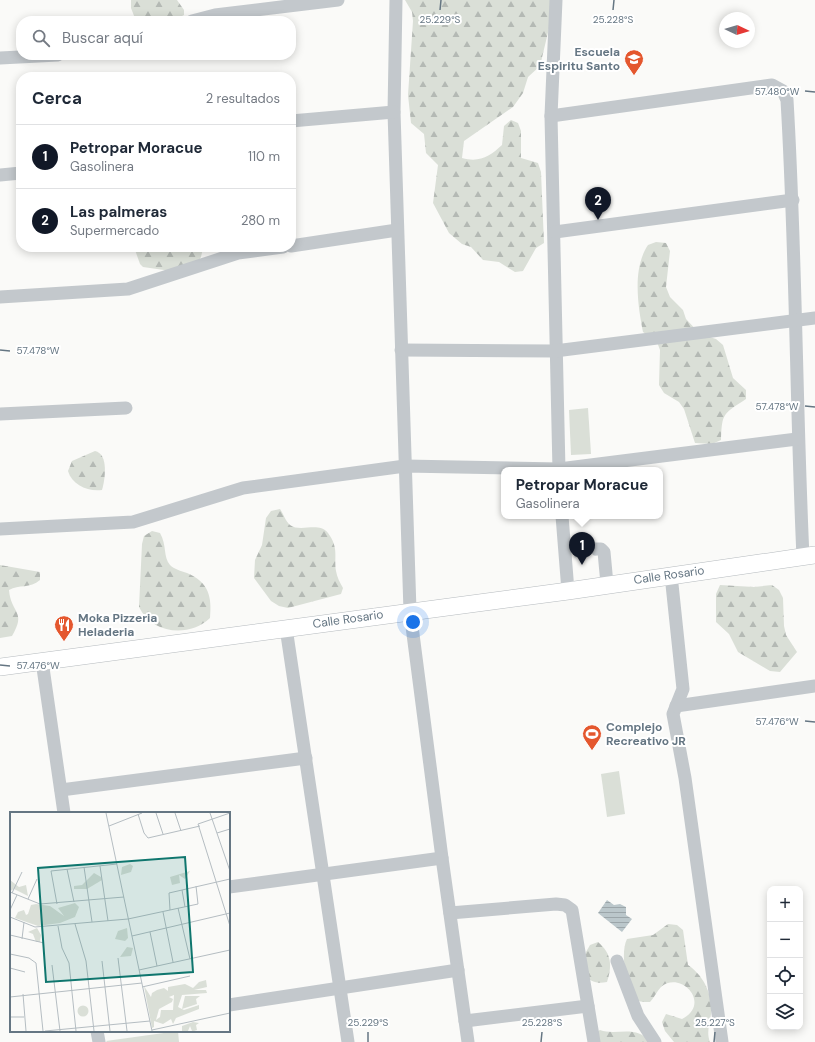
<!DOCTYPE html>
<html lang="es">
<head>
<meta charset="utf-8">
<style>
	body { margin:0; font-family:"DM Sans",sans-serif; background:#f6f6f7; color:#1f2937 }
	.controls { position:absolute; right:12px; bottom:12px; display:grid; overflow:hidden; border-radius:8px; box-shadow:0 2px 10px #0003 }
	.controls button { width:36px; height:36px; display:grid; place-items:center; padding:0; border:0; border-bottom:1px solid #e0e1e3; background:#fff; color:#1f2937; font:20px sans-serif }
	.compass { position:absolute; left:719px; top:12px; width:36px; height:36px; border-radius:50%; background:#fff; box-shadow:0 2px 10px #0003; rotate:94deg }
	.you { position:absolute; left:413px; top:622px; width:14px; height:14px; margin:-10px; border:3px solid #fff; border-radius:50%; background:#1a73e8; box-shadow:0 0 0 6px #1a73e833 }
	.badge { display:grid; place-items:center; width:26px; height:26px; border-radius:50%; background:#111827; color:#fff; font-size:13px; font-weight:700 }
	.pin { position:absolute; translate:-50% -33px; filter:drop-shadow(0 1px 2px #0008) }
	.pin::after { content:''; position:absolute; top:21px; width:14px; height:12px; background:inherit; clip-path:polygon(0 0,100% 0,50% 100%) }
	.popup { position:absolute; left:501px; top:467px; width:162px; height:52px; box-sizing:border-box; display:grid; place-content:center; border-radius:8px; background:#fff; filter:drop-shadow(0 1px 3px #0005); font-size:13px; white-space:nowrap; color:#747a83 }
	.popup b { font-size:15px; color:#1f2937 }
	.popup::after { content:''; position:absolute; left:50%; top:100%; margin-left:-8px; border:8px solid transparent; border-top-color:#fff }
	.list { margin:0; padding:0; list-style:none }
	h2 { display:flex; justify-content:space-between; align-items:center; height:52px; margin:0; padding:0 16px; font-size:17px }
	h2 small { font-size:13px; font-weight:400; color:#747a83 }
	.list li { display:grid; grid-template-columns:26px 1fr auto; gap:12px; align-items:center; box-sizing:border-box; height:64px; padding:0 16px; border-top:1px solid #e0e1e3 }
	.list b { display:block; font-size:15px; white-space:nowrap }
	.list p { margin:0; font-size:13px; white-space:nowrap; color:#747a83 }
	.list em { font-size:13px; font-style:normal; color:#747a83 }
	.icon { flex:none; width:22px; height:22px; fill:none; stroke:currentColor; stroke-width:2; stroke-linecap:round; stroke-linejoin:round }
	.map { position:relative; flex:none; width:815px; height:1042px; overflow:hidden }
	.search { position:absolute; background:#fff; box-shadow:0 2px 10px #0003; left:16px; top:16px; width:280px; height:44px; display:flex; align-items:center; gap:10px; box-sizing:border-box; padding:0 14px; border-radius:16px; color:#747a83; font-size:15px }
	.panel { position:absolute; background:#fff; box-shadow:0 2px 10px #0003; left:16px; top:72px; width:280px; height:180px; border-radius:16px }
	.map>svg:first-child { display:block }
</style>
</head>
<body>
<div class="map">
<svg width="815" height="1042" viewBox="0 0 815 1042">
	<defs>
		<pattern id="forest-firs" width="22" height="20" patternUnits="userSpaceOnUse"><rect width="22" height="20" fill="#dadfd7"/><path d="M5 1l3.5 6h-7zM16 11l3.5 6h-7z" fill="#b4b9b4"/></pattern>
		<pattern id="water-rules" width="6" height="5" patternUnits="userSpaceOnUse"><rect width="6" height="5" fill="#bbc7cb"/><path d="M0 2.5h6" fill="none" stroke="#9ca6aa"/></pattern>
	</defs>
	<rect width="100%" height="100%" fill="#fafaf8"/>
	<g fill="url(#forest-firs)">
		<path d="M131 0H177L184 10V15L172 21H136L131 8Z"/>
		<path d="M405 0H551L550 24 540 66 528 77 523 93 513 107 464 141 462 158C480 163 490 156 502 145L504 126 511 120 518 123 521 131V158L538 163 541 172 544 243 536 248 523 271 515 272 499 262 483 260 471 247 462 244 449 233 433 203 438 165 426 153 424 134 411 123 408 95 413 21 412 12Z"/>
		<path d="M656 242 666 243 670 251 666 287 670 297 683 310 686 319 700 334 716 339 723 345 733 378 746 390V399C723 414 722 413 721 440L712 444 695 443 684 409 679 402 664 393 659 385 660 350 657 342 643 332C638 306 632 269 648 245Z"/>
		<path d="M134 247H202L203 248 201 257 196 266 171 271 143 267 140 264Z"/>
		<path d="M95 451C109 454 105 480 102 490 88 492 72 485 68 471L72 461Z"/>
		<path d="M280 509C283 513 286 522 290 525 301 533 318 521 328 533 339 548 334 556 336 571 337 577 340 583 343 588L341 594 288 608 279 606 271 601 254 578 255 560 262 545 266 518 271 511Z"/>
		<path d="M152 531 160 533C167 545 163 557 170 565 174 569 181 571 187 573 209 582 212 597 210 618 189 638 152 634 139 607L142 544 144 536Z"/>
		<path d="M0 565 40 572V580C30 589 19 584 9 590 11 614 27 611 12 636L0 638Z"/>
		<path d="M720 585 754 587 772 585 779 590 783 598 784 626 786 635 797 652 780 672 770 671 738 652 729 634 716 622V594Z"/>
		<path d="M668 924 677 925 683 930 688 965C703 975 713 994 711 1014 710 1023 706 1032 710 1042H674L665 1031 662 1022 666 1014 682 1019C712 1004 681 970 661 987 657 991 654 998 650 1002 644 1002 637 1003 633 996 626 983 620 953 627 939L653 935Z"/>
		<path d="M598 942C612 954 612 966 607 982 597 984 592 982 584 976L586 952 590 945Z"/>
		<path d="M600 1030C616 1036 638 1024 649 1042H588L593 1034Z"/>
	</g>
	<g fill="#dadfd7">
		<path d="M588 408 591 454 571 455 569 410Z"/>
		<path d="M619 771 625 814 607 817 601 774Z"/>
		<path d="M178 1031 179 1042H107L106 1041Z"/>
	</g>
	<path fill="url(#water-rules)" d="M607 900 614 905 620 904 626 907V915L632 919 622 932 598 913Z"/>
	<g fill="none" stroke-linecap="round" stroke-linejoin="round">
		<path stroke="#d5d9db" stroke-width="13" stroke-dasharray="13 6" stroke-linecap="butt" d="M574 551 596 549"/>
		<defs>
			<path id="major" d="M0 667 568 591 815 555"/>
		</defs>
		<use href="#major" stroke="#b5babe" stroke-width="18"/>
		<g stroke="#c3c8cc" stroke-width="13">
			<path d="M396 0 394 112 410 611 442 858 468 1042"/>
			<path d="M556 0 551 116 559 470"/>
			<path d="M192 21 215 15 338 0"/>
			<path d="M0 58 58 55"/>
			<path d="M551 116 772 85 783 91 787 100C796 252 796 405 803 557"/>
			<path d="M291 121 394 112"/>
			<path d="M0 175 21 173"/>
			<path d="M555 232 793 200"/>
			<path d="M291 246 397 230"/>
			<path d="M0 297 128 289 238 253 283 247"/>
			<path d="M401 350 555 351 815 318"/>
			<path d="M0 414 126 408"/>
			<path d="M562 516 568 591"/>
			<path d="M0 529 133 522 243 488 405 466 559 469 797 439"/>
			<path d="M596 549H601L604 552 607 584"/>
			<path d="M671 575 683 689 673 714 685 778 722 1042"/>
			<path d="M286 628 348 1042"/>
			<path d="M42 661 64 813"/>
			<path d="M676 706 815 686"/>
			<path d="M61 790 306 758"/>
			<path d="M229 887 442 858"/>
			<path d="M450 913 556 904 565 905 572 910 594 1042"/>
			<path d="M617 961 638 1016 655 1042"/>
			<path d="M229 1005 458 970"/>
			<path d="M465 1021 588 1006"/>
			<path d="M97 1031 99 1042"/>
		</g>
		<use href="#major" stroke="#fff" stroke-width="17"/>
	</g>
	<path fill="none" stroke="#657683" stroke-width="1.5" d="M440 10 441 0M613 10 614 0M805 91 815 92M0 350 10 351M805 406 815 407M0 665 10 666M805 721 815 722M368 1042V1032M541 1042 542 1032M714 1042 715 1032"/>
	<defs>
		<symbol id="school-pin" viewBox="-11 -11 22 30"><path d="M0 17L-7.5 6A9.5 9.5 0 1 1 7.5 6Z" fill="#e4572e" stroke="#fff"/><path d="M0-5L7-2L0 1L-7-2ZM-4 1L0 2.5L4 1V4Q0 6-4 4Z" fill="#fff"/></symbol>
		<symbol id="restaurant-pin" viewBox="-11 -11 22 30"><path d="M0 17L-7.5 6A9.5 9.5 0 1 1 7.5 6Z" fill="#e4572e" stroke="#fff"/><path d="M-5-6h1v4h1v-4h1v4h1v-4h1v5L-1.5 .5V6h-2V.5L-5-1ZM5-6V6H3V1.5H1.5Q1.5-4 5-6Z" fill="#fff"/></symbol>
		<symbol id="stadium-pin" viewBox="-11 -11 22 30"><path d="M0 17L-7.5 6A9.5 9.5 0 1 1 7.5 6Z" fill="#e4572e" stroke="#fff"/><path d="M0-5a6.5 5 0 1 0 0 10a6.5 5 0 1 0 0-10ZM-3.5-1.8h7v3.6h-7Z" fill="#fff"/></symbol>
	</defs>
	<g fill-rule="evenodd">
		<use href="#school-pin" x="623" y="48" width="22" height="30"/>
		<use href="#restaurant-pin" x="53" y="614" width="22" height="30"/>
		<use href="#stadium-pin" x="581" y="723" width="22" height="30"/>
	</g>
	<g text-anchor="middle" stroke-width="4" stroke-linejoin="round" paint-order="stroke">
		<g font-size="12" font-weight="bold" fill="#657683" stroke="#fff" text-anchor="start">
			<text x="620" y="56" text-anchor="end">Escuela<tspan x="620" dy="14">Espiritu Santo</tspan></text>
			<text x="78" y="622">Moka Pizzeria<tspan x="78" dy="14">Heladeria</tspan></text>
			<text x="606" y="731">Complejo<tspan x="606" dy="14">Recreativo JR</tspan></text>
		</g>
		<g font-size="12" fill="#657683" stroke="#fff">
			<text transform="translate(669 575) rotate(-8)" y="4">Calle Rosario</text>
			<text transform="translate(348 619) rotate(-8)" y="4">Calle Rosario</text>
		</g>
	</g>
	<g transform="translate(10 812)">
		<rect width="220" height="220" fill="#fafaf8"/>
		<path d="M120 52 123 54 121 60 111 63 112 55ZM180 59 175 67 169 63 170 71 162 73 160 65ZM84 61 91 65 92 68 77 77H64V74L72 73ZM0 68 9 75 16 73 18 84 4 77 0 79ZM65 91 69 95 65 105 50 111 28 114 5 106 8 100 14 98 16 103 18 102 21 93 26 92 40 94 54 104 48 96ZM27 116 31 123 30 130H26L23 122 18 120ZM117 116 118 126 115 129 105 127 108 119ZM117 135 123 136 121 144 110 145ZM196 168 197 175 184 178H196L197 181 172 183 168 195 174 198 189 193V197L166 206 163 212 161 207 153 212 144 209V215L142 216 134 174 141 185 142 181 147 178 154 176 158 179V175L175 172 183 176 189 170ZM164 183 163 198H151L150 205 146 208 149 197 162 190 163 187 159 185ZM190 184 186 187 187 192 172 197 175 184ZM183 210 189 211 186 213 187 218 184 219H182L180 214 178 219H172V214Z" fill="#dadfd7" fill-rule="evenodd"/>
		<path d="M67.5 199a5.5 5.5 0 1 1 11 0a5.5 5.5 0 1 1-11 0Z" fill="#dadfd7"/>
		<path fill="none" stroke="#b5bdc2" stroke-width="1" d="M96 1 142 219M146 1 153 22M165 1 171 19M200 1 220 59M220 1 188 12 220 114M128 2 134 21 138 26 190 14M99 14 132 1M207 21 220 17M90 54 98 109M74 55 82 110M57 57 64 90M172 78 175 95M0 80 30 92 114 85M2 81 12 60M18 87 27 67M47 92 41 59 107 52M168 96 180 147M0 98 7 83M160 98 159 81 220 67M153 100 163 150M0 105 25 115 118 107 188 92 186 74M65 112 76 149 84 219M48 114 52 136 59 151 66 219M140 120 147 154M0 123 34 131M122 124 220 101M12 127 14 110M0 142 19 146 26 151 33 219M108 146 117 219M92 149 100 219M42 153 50 219M0 156 15 160M129 158 220 138M132 175 180 164M13 182 16 219M0 185 132 171M0 205H14M142 218 220 201M35 219 140 209"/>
		<path fill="#0f766e" fill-opacity="0.15" stroke="#0f766e" stroke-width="2" d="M175 45 183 160 36 170 28 56Z"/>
		<rect width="220" height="220" fill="none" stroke="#657683" stroke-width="2"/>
	</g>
	<g font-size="10" text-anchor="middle" fill="#657683" stroke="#fff" stroke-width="4" stroke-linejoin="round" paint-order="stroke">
		<text x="440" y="23">25.229°S</text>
		<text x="613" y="23">25.228°S</text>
		<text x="777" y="95">57.480°W</text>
		<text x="38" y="354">57.478°W</text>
		<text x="777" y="410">57.478°W</text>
		<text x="38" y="669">57.476°W</text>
		<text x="777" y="725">57.476°W</text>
		<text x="368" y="1026">25.229°S</text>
		<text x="542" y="1026">25.228°S</text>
		<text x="715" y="1026">25.227°S</text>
	</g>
</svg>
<div class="controls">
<button>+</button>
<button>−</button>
<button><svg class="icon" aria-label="locate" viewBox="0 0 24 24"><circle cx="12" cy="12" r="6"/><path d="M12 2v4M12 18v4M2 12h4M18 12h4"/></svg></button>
<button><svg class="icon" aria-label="layers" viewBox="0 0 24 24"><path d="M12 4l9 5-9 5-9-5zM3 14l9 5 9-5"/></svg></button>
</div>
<svg class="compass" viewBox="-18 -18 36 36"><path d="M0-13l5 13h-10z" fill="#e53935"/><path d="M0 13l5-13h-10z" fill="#747a83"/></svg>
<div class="you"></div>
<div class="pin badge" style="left:582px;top:565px">1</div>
<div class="popup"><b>Petropar Moracue</b>Gasolinera</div>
<div class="pin badge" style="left:598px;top:220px">2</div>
<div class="search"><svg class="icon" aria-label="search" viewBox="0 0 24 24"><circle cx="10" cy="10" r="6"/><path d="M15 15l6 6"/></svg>Buscar aquí</div>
<section class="panel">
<h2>Cerca<small>2 resultados</small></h2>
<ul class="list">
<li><span class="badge">1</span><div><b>Petropar Moracue</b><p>Gasolinera</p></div><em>110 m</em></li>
<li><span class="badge">2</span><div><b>Las palmeras</b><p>Supermercado</p></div><em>280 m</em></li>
</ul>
</section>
</div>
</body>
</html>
